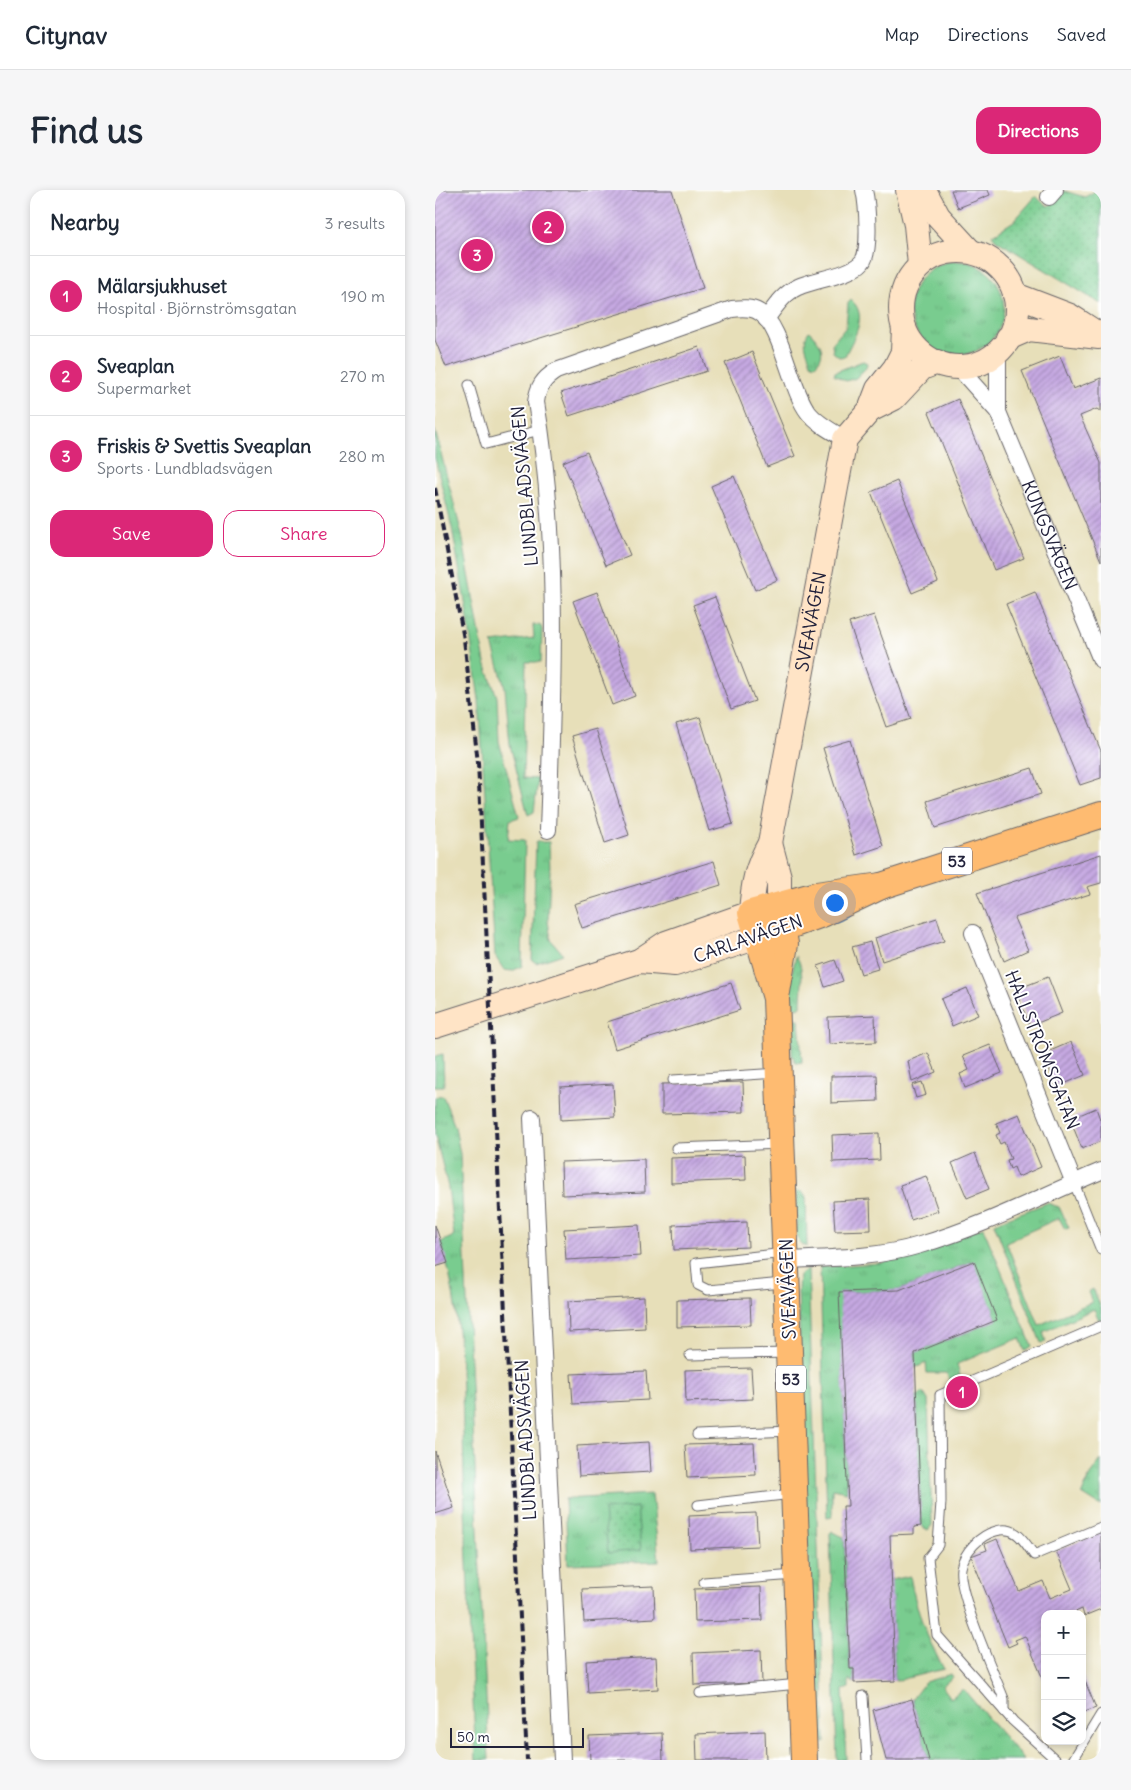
<!DOCTYPE html>
<html lang="en">
<head>
<meta charset="utf-8">
<style>
	body { margin:0; font-family:Delius,sans-serif; background:#f6f6f7; color:#1f2937 }
	.controls { position:absolute; right:15px; bottom:15px; display:grid; overflow:hidden; border-radius:10px; box-shadow:0 2px 8px #0003 }
	.controls button { width:45px; height:45px; display:grid; place-items:center; padding:0; border:0; border-bottom:1px solid #e0e1e3; background:#fff; color:#1f2937; font:25px sans-serif }
	.scale { position:absolute; left:15px; bottom:12px; width:134px; box-sizing:border-box; padding-left:5px; border:2px solid #22223b; border-top:0; font-size:14px; line-height:18px; white-space:nowrap; color:#22223b; -webkit-text-stroke:4px #fff; paint-order:stroke }
	.you { position:absolute; left:399px; top:712px; width:18px; height:18px; margin:-12px; border:4px solid #fff; border-radius:50%; background:#1a73e8; box-shadow:0 0 0 8px #1a73e833 }
	.badge { display:grid; place-items:center; width:32px; height:32px; border-radius:50%; background:#db2777; color:#fff; font-size:16px; font-weight:700 }
	.pin { position:absolute; translate:-50% -50%; border:2px solid #fff; box-shadow:0 1px 5px #0006 }
	.list { margin:0; padding:0; list-style:none }
	h2 { display:flex; justify-content:space-between; align-items:center; height:65px; margin:0; padding:0 20px; font-size:21px }
	h2 small { font-size:16px; font-weight:400; color:#747a83 }
	.list li { display:grid; grid-template-columns:32px 1fr auto; gap:15px; align-items:center; box-sizing:border-box; height:80px; padding:0 20px; border-top:1px solid #e0e1e3 }
	.list b { display:block; font-size:19px; white-space:nowrap }
	.list p { margin:0; font-size:16px; white-space:nowrap; color:#747a83 }
	.list em { font-size:16px; font-style:normal; color:#747a83 }
	.actions { display:flex; gap:10px; padding:15px 20px }
	.actions a { flex:1; padding:11px 0; border:1px solid #db2777; border-radius:15px; text-align:center; font-size:18px; color:#db2777 }
	.actions .main { background:#db2777; color:#fff }
	.icon { flex:none; width:28px; height:28px; fill:none; stroke:currentColor; stroke-width:2; stroke-linecap:round; stroke-linejoin:round }
	.map { position:relative; flex:none; width:666px; height:1570px; overflow:hidden; border-radius:15px }
	header { display:flex; align-items:center; gap:30px; box-sizing:border-box; height:70px; padding:0 25px; background:#fff; border-bottom:1px solid #e0e1e3 }
	header strong { font-size:24px }
	nav { display:flex; gap:28px; margin-inline-start:auto; font-size:18px }
	.intro { display:flex; align-items:center; justify-content:space-between; box-sizing:border-box; height:120px; padding:0 30px }
	h1 { margin:0; font-size:35px }
	.button { padding:12px 22px; border-radius:15px; background:#db2777; color:#fff; font-size:18px; font-weight:700 }
	main { display:flex; gap:30px; padding:0 30px }
	aside { flex:1; background:#fff; border-radius:15px; box-shadow:0 2px 8px #0003 }
	.map>svg:first-child { display:block }
</style>
</head>
<body>
<header>
<strong>Citynav</strong>
<nav><a>Map</a><a>Directions</a><a>Saved</a></nav>
</header>
<div class="intro"><h1>Find us</h1><a class="button">Directions</a></div>
<main>
<aside>
<h2>Nearby<small>3 results</small></h2>
<ul class="list">
<li><span class="badge">1</span><div><b>Mälarsjukhuset</b><p>Hospital · Björnströmsgatan</p></div><em>190 m</em></li>
<li><span class="badge">2</span><div><b>Sveaplan</b><p>Supermarket</p></div><em>270 m</em></li>
<li><span class="badge">3</span><div><b>Friskis &amp; Svettis Sveaplan</b><p>Sports · Lundbladsvägen</p></div><em>280 m</em></li>
</ul>
<div class="actions"><a class="main">Save</a><a>Share</a></div>
</aside>
<div class="map">
<svg width="666" height="1570" viewBox="0 0 666 1570">
	<defs>
		<pattern id="grass-tufts" width="24" height="20" patternUnits="userSpaceOnUse" patternTransform="scale(1.25)"><rect width="24" height="20" fill="#79cc8f"/><path d="M3 7l-1-3M5 7V3M7 7l1-3M15 17l-1-3M17 17v-4M19 17l1-3" fill="none" stroke="#68af7c"/></pattern>
		<pattern id="park-dots" width="8" height="8" patternUnits="userSpaceOnUse" patternTransform="scale(1.25)"><rect width="8" height="8" fill="#79cc8f"/><path d="M2 2h.1M6 6h.1" fill="none" stroke="#68af7c" stroke-width="1.8" stroke-linecap="round"/></pattern>
		<pattern id="building-hatch" width="6" height="6" patternUnits="userSpaceOnUse" patternTransform="scale(1.25)"><rect width="6" height="6" fill="#c6a9e2"/><path d="M-1 1l2-2M0 6l6-6M5 7l2-2" fill="none" stroke="#a089b8"/></pattern>
	</defs>
	<rect width="100%" height="100%" fill="#fff"/>
	<filter id="ink" filterUnits="userSpaceOnUse"><feTurbulence type="fractalNoise" baseFrequency=".02" numOctaves="2"/><feDisplacementMap in="SourceGraphic" scale="10" xChannelSelector="R" yChannelSelector="G"/><feConvolveMatrix kernelMatrix="1 2 1 2 8 2 1 2 1" color-interpolation-filters="sRGB"/></filter>
	<filter id="wash" filterUnits="userSpaceOnUse"><feTurbulence type="fractalNoise" baseFrequency=".0096" numOctaves="4" result="noise"/><feDisplacementMap in="SourceGraphic" scale="20" xChannelSelector="R" yChannelSelector="G"/><feGaussianBlur stdDeviation="1.12" result="paint"/><feColorMatrix in="noise" values="0 0 0 0 0 0 0 0 0 0 0 0 0 0 0 0 0 1.4 0 .05"/><feComposite in="paint" operator="in"/></filter>
	<g filter="url(#wash)">
		<rect width="100%" height="100%" fill="#e7dfb9"/>
		<g fill="url(#grass-tufts)" stroke="#4e7765">
			<circle cx="522" cy="118" r="47"/>
			<path d="M416 110C435 126 417 150 410 166L404 167 398 162 397 154 411 137 413 113Z"/>
			<path d="M374 141C385 152 393 163 380 175L376 173C373 161 366 153 374 141Z"/>
			<path d="M428 171 432 173 431 178 421 188 411 191 399 185 400 182Z"/>
			<path d="M0 240 27 345 50 473 62 507 64 551 84 627 75 630 73 649 90 650 87 776 77 781 69 780 60 766 44 510 33 429 17 338 0 268Z"/>
			<path d="M98 435H105L107 439 106 472H91L88 588 103 589 99 622 93 625 75 555 70 498 57 453 99 448Z"/>
			<path d="M101 652H114L115 681 113 731 116 750 128 764 101 773 97 770Z"/>
			<path d="M361 766C370 777 366 802 366 816L363 818 356 815 355 791Z"/>
			<path d="M357 829H364L367 872 361 873 357 865Z"/>
			<path d="M8 864 9 896H0V866Z"/>
			<path d="M8 906 20 937 25 964 54 1570H41C36 1476 32 1383 29 1289 27 1212 29 1126 6 1052L19 1046 13 997 0 945V907Z"/>
			<path d="M361 1001 367 1002 371 1007 372 1057 365 1053 361 1046Z"/>
			<path d="M612 1013 624 1017 634 1038 630 1039 624 1028 571 1052 604 1135 657 1112 653 1102 658 1099 666 1118V1129L664 1130 659 1119 608 1142 611 1152 606 1153 559 1033Z"/>
			<path d="M548 1037 597 1156 590 1161 585 1148 522 1174 525 1186 515 1190 511 1183H492L491 1173 480 1178V1163L562 1130 538 1071 464 1100 405 1102 412 1302 397 1299V1327L392 1328 385 1077 446 1073Z"/>
			<path d="M373 1079 390 1552H388L379 1526 363 1101 364 1085Z"/>
			<path d="M488 1202 493 1210 497 1335 493 1340 486 1336 482 1207Z"/>
			<path d="M666 1270V1316L647 1304 655 1285Z"/>
			<path d="M217 1304 224 1371 133 1374 130 1309Z"/>
			<path d="M397 1342 409 1347 415 1479H419V1493L414 1489V1498L408 1500 411 1570H402L395 1343Z"/>
			<path d="M475 1386C481 1420 492 1449 509 1479L460 1491 456 1390Z"/>
			<path d="M516 1484 518 1487 507 1496 516 1508 528 1499 589 1570H494L477 1509 490 1492Z"/>
		</g>
		<g fill="url(#park-dots)" stroke="#4e7765">
			<path d="M662 0H666V114L561 50 557 45 579 31 601 6 610 15 614 16 629 1 650 7Z"/>
			<path d="M202 1317 206 1360 173 1363 169 1320Z"/>
		</g>
		<g id="blocks">
			<g fill="url(#building-hatch)">
				<path d="M0 0H237L268 98 11 177 0 150Z"/>
				<path d="M516 0H553L555 5 523 18Z"/>
				<path d="M264 157 272 181 134 226 126 203Z"/>
				<path d="M317 162 360 266 332 277 290 173Z"/>
				<path d="M625 166 638 199 666 188V222L662 219 645 226 666 273V371L587 181Z"/>
				<path d="M523 209 589 368 559 380 494 222Z"/>
				<path d="M152 262 195 365 171 375 128 272Z"/>
				<path d="M299 286 342 390 320 400 276 296Z"/>
				<path d="M462 291 503 392 477 403 436 302Z"/>
				<path d="M162 402 200 506 177 515 138 411Z"/>
				<path d="M600 402 666 561V588L645 595 571 414Z"/>
				<path d="M280 407 320 511 296 519 258 415Z"/>
				<path d="M439 425 476 529 451 537 414 433Z"/>
				<path d="M265 527 298 634 274 641 241 534Z"/>
				<path d="M161 539 194 645 170 653 137 546Z"/>
				<path d="M415 550 448 656 421 665 388 558Z"/>
				<path d="M597 578 606 604 500 638 492 611Z"/>
				<path d="M666 664V693L652 697 655 704 579 728 593 760 569 771 542 703Z"/>
				<path d="M279 671 286 695 147 738 139 714Z"/>
				<path d="M502 728 509 751 447 771 440 748Z"/>
				<path d="M435 752 443 779 426 784 417 757Z"/>
				<path d="M400 770 408 791 390 797 383 776Z"/>
				<path d="M613 787 627 823 595 836 580 800Z"/>
				<path d="M296 793 305 820 180 859 172 832Z"/>
				<path d="M532 798 543 825 517 836 506 809Z"/>
				<path d="M440 825 441 852 394 854 393 827Z"/>
				<path d="M636 852 650 885 622 897 608 864Z"/>
				<path d="M555 855 567 883 530 898 525 884 534 880 528 866Z"/>
				<path d="M493 863 501 882 477 892 473 871Z"/>
				<path d="M442 885 443 911 396 913V886Z"/>
				<path d="M308 892 309 922 227 924V894Z"/>
				<path d="M487 892 491 905 481 908 477 895Z"/>
				<path d="M178 894 180 927 126 930 125 897Z"/>
				<path d="M661 918 666 932V951L647 959 635 929Z"/>
				<path d="M584 924 606 977 583 987 579 977 575 979 572 970 576 969 569 952 565 954 561 945 565 943 561 933Z"/>
				<path d="M444 943 445 970 398 972 397 945Z"/>
				<path d="M540 963 554 999 532 1008 517 973Z"/>
				<path d="M310 965 311 990 236 993V968Z"/>
				<path d="M209 969 210 1002 127 1005 126 972Z"/>
				<path d="M491 986 503 1021 476 1030 465 995Z"/>
				<path d="M435 1009 436 1040 400 1041 398 1011Z"/>
				<path d="M312 1032 313 1057 239 1060 238 1035Z"/>
				<path d="M0 1035 13 1073 0 1077Z"/>
				<path d="M204 1035 206 1066 131 1070 129 1039Z"/>
				<path d="M539 1071 562 1130 480 1163 486 1336 479 1337V1344L455 1345 460 1491 419 1493V1479H415L408 1316H413L404 1102 464 1100Z"/>
				<path d="M209 1107 210 1138 134 1142 133 1111Z"/>
				<path d="M315 1108 316 1135 242 1137V1110Z"/>
				<path d="M316 1178 318 1209 251 1212 250 1180Z"/>
				<path d="M211 1181 213 1210 138 1214 136 1184Z"/>
				<path d="M214 1252 216 1282 144 1286 142 1256Z"/>
				<path d="M319 1253 321 1285 252 1288 250 1255Z"/>
				<path d="M0 1261 19 1318 0 1324Z"/>
				<path d="M321 1323 323 1356 255 1359 254 1326Z"/>
				<path d="M666 1342V1419L649 1426 647 1419 636 1424H610V1494L590 1446 580 1450 582 1453 573 1457 536 1366 552 1360 550 1354 562 1349 584 1401 608 1391 615 1408 637 1399 621 1361Z"/>
				<path d="M219 1396 220 1428 149 1432 147 1399Z"/>
				<path d="M326 1397 327 1430 260 1432 259 1399Z"/>
				<path d="M326 1460 327 1493 259 1495 258 1463Z"/>
				<path d="M221 1467 223 1499 153 1503 151 1471Z"/>
				<path d="M647 1484 661 1518 647 1523Z"/>
				<path d="M477 1509 494 1570H451L438 1520Z"/>
				<path d="M330 1541 331 1570H262L261 1544Z"/>
				<path d="M227 1543 228 1570H155L154 1546Z"/>
			</g>
		</g>
	</g>
	<g filter="url(#ink)">
		<use href="#blocks" fill-opacity="0" stroke="#676467" stroke-width="1"/>
		<g fill="none" stroke-linecap="round" stroke-linejoin="round">
			<defs>
				<g id="lane">
					<path d="M34 195 51 254 105 240"/>
					<path d="M238 890 343 883"/>
					<path d="M241 958 345 954"/>
					<path d="M639 993 666 1060"/>
					<path d="M348 1093 273 1100 263 1095 261 1073 349 1063"/>
					<path d="M255 1165 352 1163"/>
					<path d="M262 1245 355 1241"/>
					<path d="M263 1315 357 1304"/>
					<path d="M269 1392 360 1385"/>
					<path d="M265 1503 364 1494"/>
					<path d="M428 1506 432 1570"/>
					<path d="M569 1521V1509C559 1483 522 1402 526 1378 529 1362 545 1345 561 1341 581 1335 589 1351 599 1365L666 1337"/>
					<path d="M621 1570 578 1531 502 1445 493 1368 503 1355 506 1312 505 1205 666 1136"/>
					<path d="M638 1570 666 1524"/>
				</g>
				<g id="street">
					<path d="M614 7 620 0"/>
					<path d="M331 129C340 117 349 103 363 97 380 89 415 86 427 72 436 62 432 13 429 0"/>
					<path d="M563 161V222"/>
					<path id="s1" d="M522 176 563 222 666 470"/>
					<path d="M113 640C118 498 125 353 101 212 103 197 108 189 121 181L297 119C306 118 316 117 324 122 347 135 355 199 373 222 382 234 398 242 410 249"/>
					<path d="M538 743 639 993"/>
					<path d="M97 928 127 1570"/>
					<path d="M352 1070C396 1068 443 1068 485 1055 547 1037 607 1006 666 981"/>
				</g>
				<g id="secondary">
					<path d="M473 0 481 35 485 75"/>
					<path d="M489 0 503 26 535 61"/>
					<circle cx="524" cy="119" r="58"/>
					<path d="M580 105 635 126 666 146"/>
					<path d="M573 148 594 139 664 147"/>
					<path d="M435 220 459 208 487 178 502 172"/>
					<path d="M335 653 344 687V715"/>
					<path d="M204 771 240 774 323 747"/>
					<path id="s2" d="M0 836 204 771 231 753 316 723C318 694 321 678 335 653L410 249 435 220 443 199 460 178 468 162 469 137"/>
				</g>
				<g id="primary">
					<path d="M323 747 387 724 446 696 666 625"/>
					<path d="M342 802 350 754 345 722"/>
					<path d="M369 1570 341 808 316 723 381 705 446 696"/>
				</g>
			</defs>
			<use href="#lane" stroke="#676467" stroke-width="11"/>
			<use href="#street" stroke="#676467" stroke-width="18"/>
			<use href="#secondary" stroke="#676467" stroke-width="26"/>
			<use href="#primary" stroke="#676467" stroke-width="28"/>
			<use href="#lane" stroke="#fff" stroke-width="9"/>
			<use href="#street" stroke="#fff" stroke-width="16"/>
			<use href="#secondary" stroke="#ffe4c6" stroke-width="24"/>
			<use href="#primary" stroke="#febb71" stroke-width="26"/>
			<path stroke="#22223b" stroke-width="4" stroke-dasharray="8 4" stroke-linecap="butt" d="M0 298 29 449 43 573 92 1570"/>
		</g>
	</g>
	<g text-anchor="middle" stroke-width="4" stroke-linejoin="round" paint-order="stroke">
		<g fill="#fff" stroke="#646476" stroke-width="1">
			<rect x="507" y="657.5" width="30" height="27" rx="4"/>
			<rect x="341" y="1175.5" width="30" height="27" rx="4"/>
		</g>
		<g font-size="16" font-weight="bold" fill="#22223b">
			<text x="522" y="677">53</text>
			<text x="356" y="1195">53</text>
		</g>
		<g font-size="18" fill="#22223b" stroke="#fff">
			<text transform="translate(90 296) rotate(-95)" y="6">LUNDBLADSVÄGEN</text>
			<text dy="6" stroke="none"><textPath href="#s1" startOffset="195">KUNGSVÄGEN</textPath></text>
			<text dy="6" stroke="none"><textPath href="#s2" startOffset="635">SVEAVÄGEN</textPath></text>
			<text transform="translate(313 749) rotate(-19)" y="6">CARLAVÄGEN</text>
			<text transform="translate(607 860) rotate(68)" y="6">HALLSTRÖMSGATAN</text>
			<text transform="translate(353 1099) rotate(-92)" y="6">SVEAVÄGEN</text>
			<text transform="translate(91 1250) rotate(-93)" y="6">LUNDBLADSVÄGEN</text>
		</g>
	</g>
</svg>
<div class="controls">
<button>+</button>
<button>−</button>
<button><svg class="icon" aria-label="layers" viewBox="0 0 24 24"><path d="M12 4l9 5-9 5-9-5zM3 14l9 5 9-5"/></svg></button>
</div>
<div class="scale">50 m</div>
<div class="you"></div>
<div class="pin badge" style="left:527px;top:1202px">1</div>
<div class="pin badge" style="left:113px;top:37px">2</div>
<div class="pin badge" style="left:42px;top:65px">3</div>
</div>
</main>
</body>
</html>
